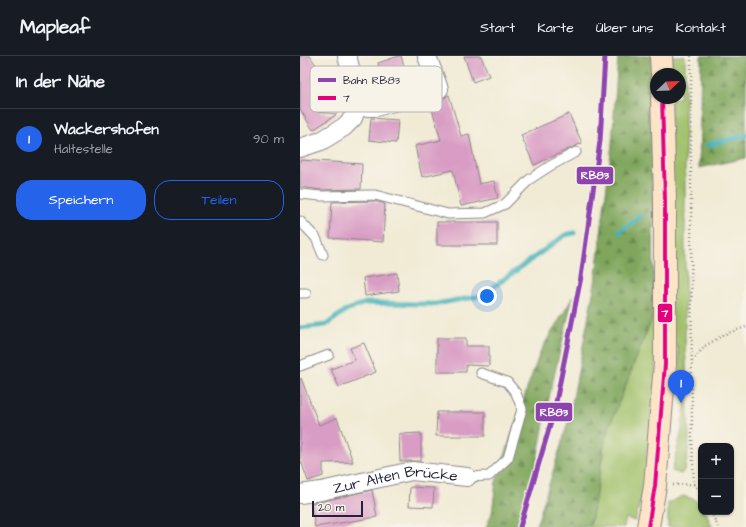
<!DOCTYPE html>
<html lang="de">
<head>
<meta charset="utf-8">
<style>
	body { margin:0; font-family:"Architects Daughter",sans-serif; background:#242831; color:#f1f3f6 }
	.controls { position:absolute; right:12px; bottom:12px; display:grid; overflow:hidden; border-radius:8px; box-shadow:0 1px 3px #0004 }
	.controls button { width:36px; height:36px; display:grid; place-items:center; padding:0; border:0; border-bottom:1px solid #363941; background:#171b24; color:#f1f3f6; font:20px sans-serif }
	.compass { position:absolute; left:350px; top:12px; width:36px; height:36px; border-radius:50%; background:#171b24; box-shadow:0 1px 3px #0004; rotate:67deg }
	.scale { position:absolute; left:12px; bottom:10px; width:51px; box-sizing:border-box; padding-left:4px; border:2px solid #22223b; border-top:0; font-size:11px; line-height:14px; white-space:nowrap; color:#22223b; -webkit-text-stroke:3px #f7f3e8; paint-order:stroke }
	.you { position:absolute; left:187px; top:240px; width:14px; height:14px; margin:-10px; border:3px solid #fff; border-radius:50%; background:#1a73e8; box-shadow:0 0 0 6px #1a73e833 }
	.badge { display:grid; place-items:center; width:26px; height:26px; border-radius:50%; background:#2563eb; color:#fff; font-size:13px; font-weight:700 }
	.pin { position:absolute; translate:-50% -33px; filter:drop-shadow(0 1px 2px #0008) }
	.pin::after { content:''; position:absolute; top:21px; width:14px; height:12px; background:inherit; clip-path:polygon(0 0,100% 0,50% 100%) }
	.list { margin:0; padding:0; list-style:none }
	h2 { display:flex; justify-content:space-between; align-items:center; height:52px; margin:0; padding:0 16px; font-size:17px }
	h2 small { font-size:13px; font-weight:400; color:#9ea1a6 }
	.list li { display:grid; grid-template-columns:26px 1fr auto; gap:12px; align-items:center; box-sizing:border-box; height:60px; padding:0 16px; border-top:1px solid #363941 }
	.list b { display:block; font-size:15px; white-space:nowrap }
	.list p { margin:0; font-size:13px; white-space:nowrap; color:#9ea1a6 }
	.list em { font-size:13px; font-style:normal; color:#9ea1a6 }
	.actions { display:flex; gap:8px; padding:12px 16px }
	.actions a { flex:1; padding:9px 0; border:1px solid #2563eb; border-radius:16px; text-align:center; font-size:14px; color:#2563eb }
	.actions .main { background:#2563eb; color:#fff }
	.map { position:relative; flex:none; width:446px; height:471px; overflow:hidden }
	header { display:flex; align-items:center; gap:24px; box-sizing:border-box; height:56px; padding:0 20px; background:#171b24; border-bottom:1px solid #363941 }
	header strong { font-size:19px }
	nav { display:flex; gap:22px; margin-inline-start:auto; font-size:14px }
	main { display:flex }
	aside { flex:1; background:#171b24 }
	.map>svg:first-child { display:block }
</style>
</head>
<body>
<header>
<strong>Mapleaf</strong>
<nav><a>Start</a><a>Karte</a><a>Über uns</a><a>Kontakt</a></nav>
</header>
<main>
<aside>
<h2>In der Nähe<small></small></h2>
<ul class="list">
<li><span class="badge">1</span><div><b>Wackershofen</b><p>Haltestelle</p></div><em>90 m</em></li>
</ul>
<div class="actions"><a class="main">Speichern</a><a>Teilen</a></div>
</aside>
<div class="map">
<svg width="446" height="471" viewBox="0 0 446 471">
	<defs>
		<pattern id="forest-firs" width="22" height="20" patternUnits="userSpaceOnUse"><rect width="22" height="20" fill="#7fa65c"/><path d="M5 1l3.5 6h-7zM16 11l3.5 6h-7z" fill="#68874d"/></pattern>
	</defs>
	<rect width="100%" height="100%" fill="#f7f3e8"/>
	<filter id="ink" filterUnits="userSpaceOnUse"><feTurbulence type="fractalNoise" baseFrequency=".025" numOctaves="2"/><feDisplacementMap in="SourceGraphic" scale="8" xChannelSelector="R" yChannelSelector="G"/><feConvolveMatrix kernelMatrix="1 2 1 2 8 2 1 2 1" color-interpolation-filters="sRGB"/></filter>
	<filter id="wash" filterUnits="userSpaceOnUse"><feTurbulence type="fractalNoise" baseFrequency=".012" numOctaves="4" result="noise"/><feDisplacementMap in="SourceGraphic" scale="16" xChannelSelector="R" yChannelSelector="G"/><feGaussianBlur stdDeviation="0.9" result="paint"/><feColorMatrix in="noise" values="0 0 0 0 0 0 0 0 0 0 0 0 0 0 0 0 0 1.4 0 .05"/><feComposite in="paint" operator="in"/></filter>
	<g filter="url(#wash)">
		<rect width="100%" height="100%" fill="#f1ebd5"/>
		<g fill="#9fbf67" stroke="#607051">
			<path d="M371 0H385V281L389 387 385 414 381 418 372 415 381 378 385 349 377 289H371V42H380V18H371Z"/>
			<path d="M354 257 356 321 346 425 335 465 326 462 324 471H290L306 379Z"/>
			<path d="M383 440 393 443 401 448V456H406L412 471H368V447Z"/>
		</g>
		<g fill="url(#forest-firs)" stroke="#50644c">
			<path d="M318 0H352L354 257 306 379 290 471H236L269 363 295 227 312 88Z"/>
			<path d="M401 0H446V102L399 112Z"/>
			<path d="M273 241 250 337 234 419 216 471H186L192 457 196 426 229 327 241 294Z"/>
		</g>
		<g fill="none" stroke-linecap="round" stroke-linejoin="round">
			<g stroke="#40b1b9" stroke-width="5">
				<path d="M408 89 446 79"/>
				<path d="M319 176 341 160"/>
				<path d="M0 272 26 269 45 255 65 247 135 248 181 240 265 179 274 177"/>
			</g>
		</g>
		<g id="blocks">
			<g fill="#d99cc4">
				<path d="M0 0H10L37 41 31 45 34 51 18 56 37 58 13 74 0 53Z"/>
				<path d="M99 0H101L109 26 86 34 78 7Z"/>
				<path d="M164 0H181L189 20 173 26Z"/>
				<path d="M149 39 161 80 169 78 179 128 194 125 198 142 161 150 153 114 122 121 115 90 141 84 130 46 142 43Z"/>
				<path d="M269 58 282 87 234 109 221 79Z"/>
				<path d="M71 62 98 64 96 87 69 84Z"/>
				<path d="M0 104 62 108 61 133 21 134 0 131Z"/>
				<path d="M74 145 85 148 83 186 30 182 32 146Z"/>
				<rect x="137" y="166" width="60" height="23"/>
				<path d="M97 217 99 235 65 240 63 222Z"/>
				<path d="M137 282H166V290H189V310L166 309V316H137Z"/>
				<path d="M64 287 76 316 39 331 31 313 55 304 50 292Z"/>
				<path d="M1 322 19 369 37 362 53 406 23 407V420L8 425 0 402V323Z"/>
				<path d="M137 356H185V380H136Z"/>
				<path d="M121 377V405H100L99 378Z"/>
				<path d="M110 431 134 432 133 451 109 450Z"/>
				<path d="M72 434 77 461 15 471 11 447 23 445Z"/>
			</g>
		</g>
	</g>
	<g filter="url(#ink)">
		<use href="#blocks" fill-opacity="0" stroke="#8a8688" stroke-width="1"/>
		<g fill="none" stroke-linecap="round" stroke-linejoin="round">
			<defs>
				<g id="lane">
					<path d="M0 138 21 140 75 139 148 158 185 157 205 148 230 123 250 110 276 96"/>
					<path d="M0 165 16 182 23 199"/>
					<path d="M0 237H6"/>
					<path d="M0 310 29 299"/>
					<path d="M167 421 189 420 208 402 222 353 216 337 207 326 181 317"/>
				</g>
				<g id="street">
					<path d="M57 51H76L139 33 127 0"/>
					<path d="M0 92 21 85 44 71 53 62 57 51V38L47 0"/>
					<path id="s1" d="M0 438 21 435 112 415 167 421"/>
				</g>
				<g id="secondary">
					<path d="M361 0 362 18"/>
					<path d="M348 471 355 430 365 308V143L362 42"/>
				</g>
			</defs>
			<use href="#lane" stroke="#8a8688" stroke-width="11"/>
			<use href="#street" stroke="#8a8688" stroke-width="20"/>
			<use href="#secondary" stroke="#8a8688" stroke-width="24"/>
			<g stroke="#8a8688" stroke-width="2.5" stroke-dasharray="1 3" stroke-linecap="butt">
				<path d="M391 0V127L392 382 394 428 401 438"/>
				<path d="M392 305 405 290 425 278 446 271"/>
				<path d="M373 429 394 428"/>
				<path d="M411 456 418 471"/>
			</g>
			<use href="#lane" stroke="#fff" stroke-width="9"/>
			<use href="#street" stroke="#fff" stroke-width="18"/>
			<use href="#secondary" stroke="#fee4c6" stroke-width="22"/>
			<defs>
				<path id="bus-1" d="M348 471 355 430 365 308V143L362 42"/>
			</defs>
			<use href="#bus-1" stroke="#f7f3e8" stroke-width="7"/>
			<use href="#bus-1" stroke="#e5007d" stroke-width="4"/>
			<defs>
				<path id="rail-1" d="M220 471 254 356 281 221 300 85 305 0"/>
			</defs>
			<use href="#rail-1" stroke="#f7f3e8" stroke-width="8"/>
			<use href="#rail-1" stroke="#8e44ad" stroke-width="5"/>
		</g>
	</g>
	<g text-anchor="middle" stroke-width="3.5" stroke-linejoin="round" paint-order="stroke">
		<g font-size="15" fill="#22223b" stroke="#f7f3e8">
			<text dy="5" stroke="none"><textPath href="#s1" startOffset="97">Zur Alten Brücke</textPath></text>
		</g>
	</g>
	<rect x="10" y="10" width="132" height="46" rx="6" fill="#f7f3e8" stroke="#b7b4b4" stroke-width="1"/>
	<rect x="18" y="22" width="18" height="4" fill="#8e44ad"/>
	<rect x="18" y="40" width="18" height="4" fill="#e5007d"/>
	<g font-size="11" fill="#22223b">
		<text x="43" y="28">Bahn RB83</text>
		<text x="43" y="46">7</text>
	</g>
	<g stroke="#f7f3e8" stroke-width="1.5">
		<rect x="276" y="110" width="38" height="19" rx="4" fill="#8e44ad"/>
		<rect x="357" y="247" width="16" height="20" rx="4" fill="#e5007d"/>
		<rect x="235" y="346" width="38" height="20" rx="4" fill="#8e44ad"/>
	</g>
	<g font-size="11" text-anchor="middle" font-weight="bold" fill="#fff">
		<text x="295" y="123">RB83</text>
		<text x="365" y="261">7</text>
		<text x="254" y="360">RB83</text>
	</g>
</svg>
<div class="controls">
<button>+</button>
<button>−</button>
</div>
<svg class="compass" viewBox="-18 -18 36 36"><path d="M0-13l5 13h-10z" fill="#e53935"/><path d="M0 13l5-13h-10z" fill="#9ea1a6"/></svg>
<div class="scale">20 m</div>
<div class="you"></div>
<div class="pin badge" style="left:381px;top:347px">1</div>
</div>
</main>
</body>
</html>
